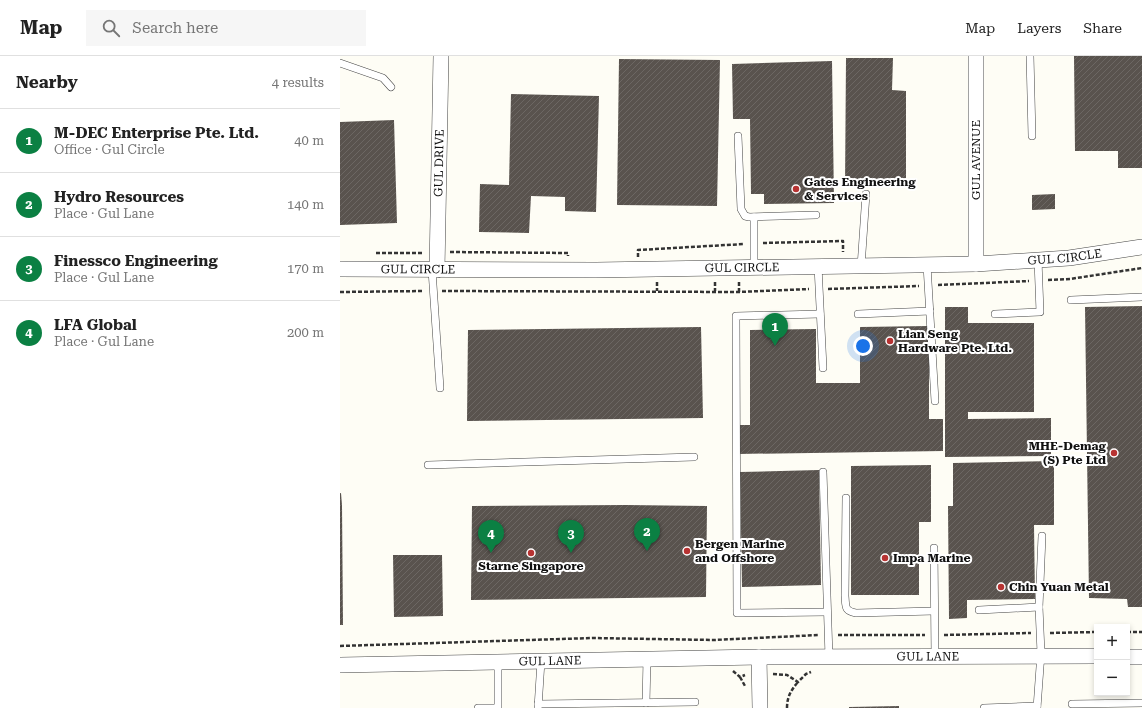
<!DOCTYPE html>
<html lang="en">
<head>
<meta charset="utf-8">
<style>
	body { margin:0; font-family:"Roboto Serif",serif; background:#f6f6f6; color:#222 }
	.controls { position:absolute; right:12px; bottom:12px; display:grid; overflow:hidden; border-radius:0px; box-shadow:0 2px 6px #0003 }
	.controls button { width:36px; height:36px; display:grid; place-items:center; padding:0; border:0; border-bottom:1px solid #e0e0e0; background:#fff; color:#222; font:20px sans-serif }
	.you { position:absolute; left:523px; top:290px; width:14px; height:14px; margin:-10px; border:3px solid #fff; border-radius:50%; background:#1a73e8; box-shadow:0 0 0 6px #1a73e833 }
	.badge { display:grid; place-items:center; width:26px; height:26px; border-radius:50%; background:#0b8043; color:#fff; font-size:13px; font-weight:700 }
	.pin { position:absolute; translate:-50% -33px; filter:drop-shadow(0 1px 2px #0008) }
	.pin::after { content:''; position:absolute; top:21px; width:14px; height:12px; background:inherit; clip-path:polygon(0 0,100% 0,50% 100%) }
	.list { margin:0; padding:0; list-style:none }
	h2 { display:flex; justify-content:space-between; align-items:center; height:52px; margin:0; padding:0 16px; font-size:17px }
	h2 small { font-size:13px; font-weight:400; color:#767676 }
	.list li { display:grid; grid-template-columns:26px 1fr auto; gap:12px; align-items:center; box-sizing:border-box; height:64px; padding:0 16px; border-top:1px solid #e0e0e0 }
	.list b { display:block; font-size:15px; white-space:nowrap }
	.list p { margin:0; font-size:13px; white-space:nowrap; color:#767676 }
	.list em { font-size:13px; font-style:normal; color:#767676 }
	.icon { flex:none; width:22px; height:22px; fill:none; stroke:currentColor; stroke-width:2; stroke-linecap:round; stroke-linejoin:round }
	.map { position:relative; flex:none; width:802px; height:652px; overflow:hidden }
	header { display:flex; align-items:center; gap:24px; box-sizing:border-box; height:56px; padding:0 20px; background:#fff; border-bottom:1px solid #e0e0e0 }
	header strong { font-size:19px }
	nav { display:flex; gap:22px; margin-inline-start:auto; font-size:14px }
	.search { width:280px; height:36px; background:#f6f6f6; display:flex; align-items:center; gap:10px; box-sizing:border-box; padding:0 14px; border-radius:0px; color:#767676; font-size:15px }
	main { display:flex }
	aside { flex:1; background:#fff }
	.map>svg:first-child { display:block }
</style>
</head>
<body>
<header>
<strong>Map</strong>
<div class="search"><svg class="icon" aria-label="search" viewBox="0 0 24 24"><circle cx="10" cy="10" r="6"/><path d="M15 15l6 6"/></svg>Search here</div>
<nav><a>Map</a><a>Layers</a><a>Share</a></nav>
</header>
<main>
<aside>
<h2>Nearby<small>4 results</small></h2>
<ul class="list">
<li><span class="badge">1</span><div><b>M-DEC Enterprise Pte. Ltd.</b><p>Office · Gul Circle</p></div><em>40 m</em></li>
<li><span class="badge">2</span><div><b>Hydro Resources</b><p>Place · Gul Lane</p></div><em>140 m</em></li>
<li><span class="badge">3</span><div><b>Finessco Engineering</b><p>Place · Gul Lane</p></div><em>170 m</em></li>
<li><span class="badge">4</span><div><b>LFA Global</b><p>Place · Gul Lane</p></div><em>200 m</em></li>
</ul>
</aside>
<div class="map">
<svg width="802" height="652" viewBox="0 0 802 652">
	<defs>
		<pattern id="building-hatch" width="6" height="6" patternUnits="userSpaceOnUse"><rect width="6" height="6" fill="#59534e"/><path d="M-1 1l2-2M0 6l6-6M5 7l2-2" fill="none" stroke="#6c6763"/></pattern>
	</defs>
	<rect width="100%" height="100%" fill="#fefdf5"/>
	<g fill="url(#building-hatch)">
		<path d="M734 0H802V112H778V95H735Z"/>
		<path d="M506 2H553L552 34 566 35V131H505Z"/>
		<path d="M279 3 380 4 377 150 277 149Z"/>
		<path d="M492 5 494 147 424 148V138H411L410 63H393L392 8Z"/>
		<path d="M171 38 259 40 256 156 225 155V141L191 140 189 177 139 176 140 128 169 129Z"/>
		<path d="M54 64 57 167 0 169V66Z"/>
		<path d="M715 138V153L692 154V139Z"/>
		<path d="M802 250V551H788L787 543 749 542 745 251Z"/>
		<path d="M605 251H628V267H694V356H628V363L711 362V400L605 401Z"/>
		<path d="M589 270V363H603V395L398 398V369H410V274L476 273V327H520V271Z"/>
		<path d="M361 271 363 362 127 365 128 274Z"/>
		<path d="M714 405V469H694L695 543 627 544V562L609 563 608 450H613V407Z"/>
		<path d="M591 409V466H579V539H511V410Z"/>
		<path d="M479 414 481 529 402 531 400 416Z"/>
		<path d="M0 437H1L2 449 3 569H0Z"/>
		<path d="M286 449 367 450 366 541 131 544 132 450Z"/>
		<path d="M53 499H102L103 560 54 561Z"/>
		<path d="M559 650V652H509V651Z"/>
	</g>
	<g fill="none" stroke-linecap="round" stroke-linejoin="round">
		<defs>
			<g id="service">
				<path d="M690 0 692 80"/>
				<path d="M0 7 43 22 51 31"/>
				<path d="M398 80 401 153 405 160 409 161 476 159"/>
				<path d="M414 161V211"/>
				<path d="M587 209 595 345"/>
				<path d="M478 210 483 312"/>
				<path d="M521 211 526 138"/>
				<path d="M92 214 100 332"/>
				<path d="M731 244 802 241"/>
				<path d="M480 258 396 260 397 557 487 556"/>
				<path d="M518 258 590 255"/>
				<path d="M655 258 700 256 698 204"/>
				<path d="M88 409 354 401"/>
				<path d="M483 416 489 601"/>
				<path d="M506 442 505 540C506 550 504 555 516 557L594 555"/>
				<path d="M594 492 595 600"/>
				<path d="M639 554 699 551"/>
				<path d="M306 647 307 603"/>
				<path d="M198 648 355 646"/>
				<path d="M732 648 802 647"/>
				<path d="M138 652H158V605"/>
				<path d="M198 652 201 605"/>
				<path d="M644 652 697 650"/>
				<path d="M697 652 701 597 699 551 702 480"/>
			</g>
			<g id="minor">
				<path d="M636 0V208"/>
				<path id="s1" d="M0 213 256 214 636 208 729 202 802 191"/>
				<path id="s2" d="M97 214 101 0"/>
				<path d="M419 601 420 652"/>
				<path d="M787 601H802"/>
				<path id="s3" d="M0 609 419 601 757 600"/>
			</g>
		</defs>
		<use href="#service" stroke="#444" stroke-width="8"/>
		<use href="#minor" stroke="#444" stroke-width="16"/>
		<g stroke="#333" stroke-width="2.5" stroke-dasharray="4 2" stroke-linecap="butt">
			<path d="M423 187 503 185V196"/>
			<path d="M110 196 228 197V200"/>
			<path d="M36 197H83"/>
			<path d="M298 201V194L404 188"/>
			<path d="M708 224 730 223 802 212"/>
			<path d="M317 226V235"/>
			<path d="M375 226V235"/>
			<path d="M598 229 689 225"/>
			<path d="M488 233 579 230"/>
			<path d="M102 235 399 236 469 233"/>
			<path d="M0 236 83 235"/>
			<path d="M399 236V226"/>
			<path d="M787 576H802"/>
			<path d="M710 577 757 576"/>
			<path d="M498 579H585"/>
			<path d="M604 579 691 577"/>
			<path d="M0 590 252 582 374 584 479 579"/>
			<path d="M393 615 400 621 405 619"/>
			<path d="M433 618 447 619 458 626 466 618 471 616"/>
			<path d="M400 621 405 630"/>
			<path d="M447 652C447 641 451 634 458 626"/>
		</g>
		<use href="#service" stroke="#fff" stroke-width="7"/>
		<use href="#minor" stroke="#fff" stroke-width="15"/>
	</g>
	<g fill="#b73332" stroke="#fff" stroke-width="1.5">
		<circle cx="456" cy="133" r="4"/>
		<circle cx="550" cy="285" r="4"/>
		<circle cx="774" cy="397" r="4"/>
		<circle cx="347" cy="495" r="4"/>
		<circle cx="191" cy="497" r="4"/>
		<circle cx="545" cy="502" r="4"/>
		<circle cx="661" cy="531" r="4"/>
	</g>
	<g text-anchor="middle" stroke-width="4" stroke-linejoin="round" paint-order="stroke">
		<g font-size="12" fill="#111" stroke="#fff">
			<text transform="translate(636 104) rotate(-90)" y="4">GUL AVENUE</text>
			<text dy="4" stroke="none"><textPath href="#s2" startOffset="107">GUL DRIVE</textPath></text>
			<text dy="4" stroke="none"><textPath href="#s1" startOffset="725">GUL CIRCLE</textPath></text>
			<text dy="4" stroke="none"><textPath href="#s1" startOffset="402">GUL CIRCLE</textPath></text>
			<text dy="4" stroke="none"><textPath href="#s1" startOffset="78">GUL CIRCLE</textPath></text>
			<text dy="4" stroke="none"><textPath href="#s3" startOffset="588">GUL LANE</textPath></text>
			<text dy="4" stroke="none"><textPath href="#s3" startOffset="210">GUL LANE</textPath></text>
		</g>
		<g font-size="12" font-weight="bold" fill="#111" stroke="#fff" text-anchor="start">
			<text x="464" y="130">Gates Engineering<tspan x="464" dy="14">&amp; Services</tspan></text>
			<text x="558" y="282">Lian Seng<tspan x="558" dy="14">Hardware Pte. Ltd.</tspan></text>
			<text x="766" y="394" text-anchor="end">MHE-Demag<tspan x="766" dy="14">(S) Pte Ltd</tspan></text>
			<text x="355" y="492">Bergen Marine<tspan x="355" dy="14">and Offshore</tspan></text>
			<text x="553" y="506">Impa Marine</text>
			<text x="191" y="514" text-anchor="middle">Starne Singapore</text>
			<text x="669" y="535">Chin Yuan Metal</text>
		</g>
	</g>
</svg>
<div class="controls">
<button>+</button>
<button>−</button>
</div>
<div class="you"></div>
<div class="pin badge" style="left:435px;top:290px">1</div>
<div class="pin badge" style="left:307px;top:495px">2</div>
<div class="pin badge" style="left:231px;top:497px">3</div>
<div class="pin badge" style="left:151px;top:497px">4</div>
</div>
</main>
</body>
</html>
